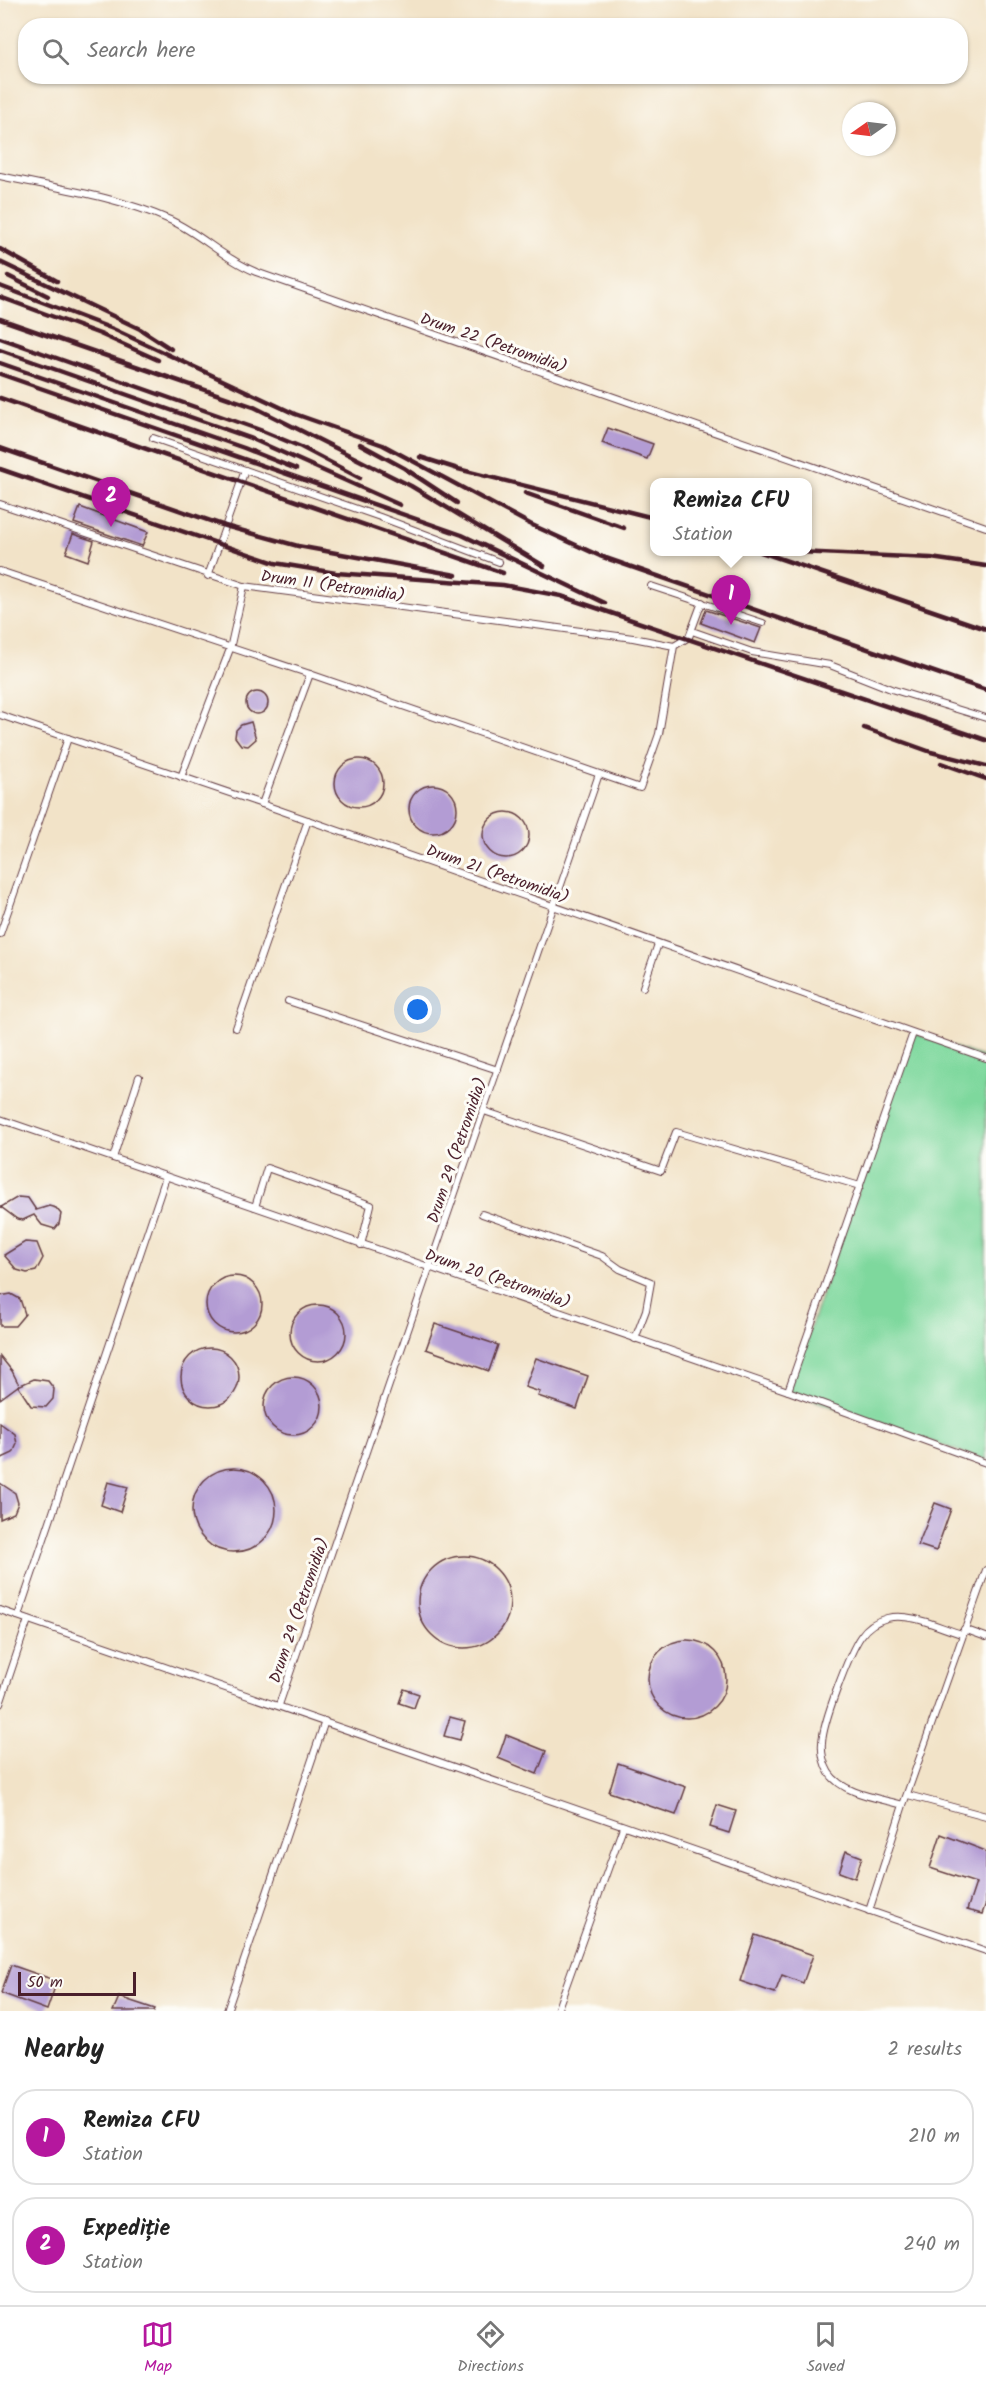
<!DOCTYPE html>
<html lang="en">
<head>
<meta charset="utf-8">
<style>
	body { margin:0; font-family:Kalam,sans-serif; background:#f2f2f2; color:#222 }
	.compass { position:absolute; left:842px; top:102px; width:54px; height:54px; border-radius:50%; background:#fff; box-shadow:0 2px 4px #0004; rotate:256deg }
	.scale { position:absolute; left:18px; bottom:15px; width:118px; box-sizing:border-box; padding-left:6px; border:3px solid #4a1f2b; border-top:0; font-size:16px; line-height:21px; white-space:nowrap; color:#4a1f2b; -webkit-text-stroke:4px #fdfcf7; paint-order:stroke }
	.you { position:absolute; left:418px; top:1010px; width:21px; height:21px; margin:-15px; border:4px solid #fff; border-radius:50%; background:#1a73e8; box-shadow:0 0 0 9px #1a73e833 }
	.badge { display:grid; place-items:center; width:39px; height:39px; border-radius:50%; background:#b5179e; color:#fff; font-size:20px; font-weight:700 }
	.pin { position:absolute; translate:-50% -50px; filter:drop-shadow(0 2px 3px #0008) }
	.pin::after { content:''; position:absolute; top:32px; width:21px; height:18px; background:inherit; clip-path:polygon(0 0,100% 0,50% 100%) }
	.popup { position:absolute; left:650px; top:478px; width:162px; height:78px; box-sizing:border-box; display:grid; place-content:center; border-radius:12px; background:#fff; filter:drop-shadow(0 2px 4px #0005); font-size:20px; white-space:nowrap; color:#767676 }
	.popup b { font-size:22px; color:#222 }
	.popup::after { content:''; position:absolute; left:50%; top:100%; margin-left:-12px; border:12px solid transparent; border-top-color:#fff }
	.list { margin:0; padding:0; list-style:none }
	h2 { display:flex; justify-content:space-between; align-items:center; height:78px; margin:0; padding:0 24px; font-size:26px }
	h2 small { font-size:20px; font-weight:400; color:#767676 }
	.list li { display:grid; grid-template-columns:39px 1fr auto; gap:18px; align-items:center; box-sizing:border-box; height:96px; margin:0 12px 12px; padding:0 12px; border:2px solid #e0e0e0; border-radius:24px }
	.list b { display:block; font-size:22px; white-space:nowrap }
	.list p { margin:0; font-size:20px; white-space:nowrap; color:#767676 }
	.list em { font-size:20px; font-style:normal; color:#767676 }
	.icon { flex:none; width:33px; height:33px; fill:none; stroke:currentColor; stroke-width:2; stroke-linecap:round; stroke-linejoin:round }
	.map { position:relative; flex:none; width:986px; height:2011px; overflow:hidden }
	.search { position:absolute; background:#fff; box-shadow:0 2px 4px #0004; left:18px; right:18px; top:18px; height:66px; display:flex; align-items:center; gap:15px; box-sizing:border-box; padding:0 21px; border-radius:24px; color:#767676; font-size:22px }
	.sheet { height:294px; background:#fff }
	nav { display:flex; justify-content:space-around; align-items:center; box-sizing:border-box; height:84px; border-top:2px solid #e0e0e0; background:#fff; font-size:16px; color:#767676 }
	nav a { display:grid; justify-items:center; gap:3px }
	nav .on { color:#b5179e }
	.map>svg:first-child { display:block }
</style>
</head>
<body>
<div class="map">
<svg width="986" height="2011" viewBox="0 0 986 2011">
	<rect width="100%" height="100%" fill="#fdfcf7"/>
	<filter id="ink" filterUnits="userSpaceOnUse"><feTurbulence type="fractalNoise" baseFrequency=".0167" numOctaves="2"/><feDisplacementMap in="SourceGraphic" scale="12" xChannelSelector="R" yChannelSelector="G"/><feConvolveMatrix kernelMatrix="1 2 1 2 8 2 1 2 1" color-interpolation-filters="sRGB"/></filter>
	<filter id="wash" filterUnits="userSpaceOnUse"><feTurbulence type="fractalNoise" baseFrequency=".008" numOctaves="4" result="noise"/><feDisplacementMap in="SourceGraphic" scale="24" xChannelSelector="R" yChannelSelector="G"/><feGaussianBlur stdDeviation="1.35" result="paint"/><feColorMatrix in="noise" values="0 0 0 0 0 0 0 0 0 0 0 0 0 0 0 0 0 1.4 0 .05"/><feComposite in="paint" operator="in"/></filter>
	<g filter="url(#wash)">
		<rect width="100%" height="100%" fill="#f2e3c8"/>
		<path fill="#7ed89d" stroke="#647c64" stroke-width="1.5" d="M913 1033 986 1058V1461L788 1391Z"/>
		<g id="blocks">
			<g fill="#b39cd4">
				<path d="M608 428 653 444 647 459 602 443Z"/>
				<path d="M80 507 148 532 142 546 74 523Z"/>
				<path d="M73 534 94 541 88 561 66 553Z"/>
				<path d="M706 610 761 628 755 643 701 623Z"/>
				<circle cx="257" cy="703" r="11"/>
				<path d="M251 722 256 739 248 746 241 745 235 737 236 730 241 725Z"/>
				<circle cx="359" cy="783" r="24"/>
				<circle cx="433" cy="809" r="24"/>
				<circle cx="506" cy="835" r="23"/>
				<path d="M18 1197 28 1198 36 1210 49 1206 56 1208 61 1214 59 1224 55 1229 42 1225 34 1215 23 1220 17 1219 1 1207Z"/>
				<path d="M25 1242 37 1243 43 1258 36 1271 27 1273 17 1270 4 1255Z"/>
				<circle cx="234" cy="1304" r="28"/>
				<path d="M11 1294 20 1299 25 1314 15 1326H0V1296Z"/>
				<circle cx="318" cy="1333" r="28"/>
				<path d="M435 1324 498 1345 489 1371 426 1349Z"/>
				<circle cx="210" cy="1377" r="29"/>
				<path d="M0 1356 12 1371 19 1385 0 1399Z"/>
				<path d="M536 1358 588 1376 577 1409 538 1396 540 1392 525 1387Z"/>
				<circle cx="293" cy="1406" r="29"/>
				<path d="M34 1379 48 1381 54 1389 53 1399 46 1407 31 1406 18 1386Z"/>
				<path d="M0 1423 15 1434 17 1444 13 1453 0 1459Z"/>
				<circle cx="234" cy="1510" r="42"/>
				<path d="M108 1482 128 1487 120 1512 101 1505Z"/>
				<path d="M0 1483 15 1493 18 1503 14 1513 0 1519Z"/>
				<path d="M935 1503 951 1509 936 1551 918 1545Z"/>
				<circle cx="464" cy="1602" r="46"/>
				<circle cx="687" cy="1679" r="39"/>
				<path d="M404 1689 419 1694 414 1708 399 1703Z"/>
				<path d="M450 1717 465 1721 460 1740 444 1736Z"/>
				<path d="M506 1735 546 1751 537 1774 498 1758Z"/>
				<path d="M618 1763 686 1787 676 1815 609 1792Z"/>
				<path d="M717 1805 736 1811 729 1833 710 1827Z"/>
				<path d="M941 1834 986 1851V1903L982 1914 967 1910 976 1883 930 1868Z"/>
				<path d="M846 1851 862 1857 855 1878 839 1872Z"/>
				<path d="M755 1935 813 1955 803 1983 782 1975 775 1993 740 1981Z"/>
				<path d="M11 1965 57 1981 47 2010 1 1993Z"/>
				<path d="M119 1997 155 2009 154 2011H113Z"/>
			</g>
		</g>
	</g>
	<g filter="url(#ink)">
		<use href="#blocks" fill-opacity="0" stroke="#633c43" stroke-width="1.5"/>
		<g fill="none" stroke-linecap="round" stroke-linejoin="round">
			<defs>
				<g id="lane">
					<path d="M0 176C56 188 117 196 170 220 201 234 224 259 256 272L986 527"/>
					<path d="M153 438 380 517 499 562"/>
					<path d="M0 504 244 586 633 638 674 646"/>
					<path d="M0 571 310 674 640 788 659 734 674 646 689 637 702 602"/>
					<path d="M208 576 245 470"/>
					<path d="M651 586 763 623"/>
					<path d="M692 631 752 652 830 665 891 689 986 718"/>
					<path d="M0 715 262 804 986 1058"/>
					<path d="M181 777 230 649 244 586"/>
					<path d="M262 804 310 674"/>
					<path d="M0 934 68 738"/>
					<path d="M643 987 658 944"/>
					<path d="M288 1001 498 1070"/>
					<path d="M236 1028 308 820"/>
					<path d="M484 1111 661 1171 676 1132 860 1186"/>
					<path d="M0 1119 788 1391 986 1463"/>
					<path d="M113 1158 139 1077"/>
					<path d="M255 1207 267 1168 371 1205 361 1245"/>
					<path d="M482 1214 602 1256 620 1269 651 1282 646 1310 635 1339"/>
					<path d="M788 1391 913 1033"/>
					<path d="M0 1610 986 1951"/>
					<path d="M18 1616 166 1177"/>
					<path d="M964 1629 986 1637"/>
					<path d="M0 1704 28 1620"/>
					<path d="M279 1705 599 774"/>
					<path d="M908 1795 986 1816"/>
					<path d="M903 1805C880 1798 844 1795 829 1773 824 1765 821 1753 822 1743 823 1722 849 1653 861 1636 867 1627 876 1621 887 1618 910 1612 940 1628 962 1634"/>
					<path d="M869 1911 903 1805 986 1570"/>
					<path d="M227 2011 325 1721"/>
					<path d="M557 2011 623 1827"/>
				</g>
			</defs>
			<use href="#lane" stroke="#633c43" stroke-width="8"/>
			<use href="#lane" stroke="#fff" stroke-width="6"/>
			<g stroke="#4a1f2b" stroke-width="4.5">
				<path d="M0 249 57 281"/>
				<path d="M0 262 140 329 171 349"/>
				<path d="M8 276 48 296"/>
				<path d="M0 286 113 329 295 414 383 445 530 524 600 556 986 690"/>
				<path d="M0 297 100 334 158 360"/>
				<path d="M0 319 254 407 411 486 544 566"/>
				<path d="M0 338 260 430 301 447 360 478"/>
				<path d="M0 350 250 438 400 505"/>
				<path d="M0 363 244 448 296 469"/>
				<path d="M0 374 462 535 605 603"/>
				<path d="M0 398 503 573"/>
				<path d="M360 444 404 468 457 503"/>
				<path d="M0 448 225 526 298 546 456 575"/>
				<path d="M420 457 458 469 654 518"/>
				<path d="M0 469 275 563 336 573 503 585 561 596 986 740"/>
				<path d="M525 493 624 528"/>
				<path d="M761 552 986 629"/>
				<path d="M798 552 931 558 986 566"/>
				<path d="M864 728 931 752 986 766"/>
				<path d="M941 763 986 779"/>
			</g>
		</g>
	</g>
	<g text-anchor="middle" stroke-width="6" stroke-linejoin="round" paint-order="stroke">
		<g font-size="16" fill="#4a1f2b" stroke="#fdfcf7">
			<text transform="translate(494 342) rotate(19)" y="6">Drum 22 (Petromidia)</text>
			<text transform="translate(333 585) rotate(8)" y="6">Drum 11 (Petromidia)</text>
			<text transform="translate(498 873) rotate(19)" y="6">Drum 21 (Petromidia)</text>
			<text transform="translate(456 1150) rotate(-71)" y="6">Drum 29 (Petromidia)</text>
			<text transform="translate(498 1278) rotate(19)" y="6">Drum 20 (Petromidia)</text>
			<text transform="translate(298 1610) rotate(-71)" y="6">Drum 29 (Petromidia)</text>
		</g>
	</g>
</svg>
<svg class="compass" viewBox="-18 -18 36 36"><path d="M0-13l5 13h-10z" fill="#e53935"/><path d="M0 13l5-13h-10z" fill="#767676"/></svg>
<div class="scale">50 m</div>
<div class="you"></div>
<div class="pin badge" style="left:731px;top:625px">1</div>
<div class="popup"><b>Remiza CFU</b>Station</div>
<div class="pin badge" style="left:111px;top:527px">2</div>
<div class="search"><svg class="icon" aria-label="search" viewBox="0 0 24 24"><circle cx="10" cy="10" r="6"/><path d="M15 15l6 6"/></svg>Search here</div>
</div>
<section class="sheet">
<h2>Nearby<small>2 results</small></h2>
<ul class="list">
<li><span class="badge">1</span><div><b>Remiza CFU</b><p>Station</p></div><em>210 m</em></li>
<li><span class="badge">2</span><div><b>Expediție</b><p>Station</p></div><em>240 m</em></li>
</ul>
</section>
<nav>
<a class="on"><svg class="icon" aria-label="map" viewBox="0 0 24 24"><path d="M3 6l6-2 6 2 6-2v14l-6 2-6-2-6 2zM9 4v14M15 6v14"/></svg>Map</a>
<a><svg class="icon" aria-label="directions" viewBox="0 0 24 24"><path d="M12 3l9 9-9 9-9-9zM9 14v-3h6M13 9l2 2-2 2"/></svg>Directions</a>
<a><svg class="icon" aria-label="saved" viewBox="0 0 24 24"><path d="M7 4h10v16l-5-4-5 4z"/></svg>Saved</a>
</nav>
</body>
</html>
